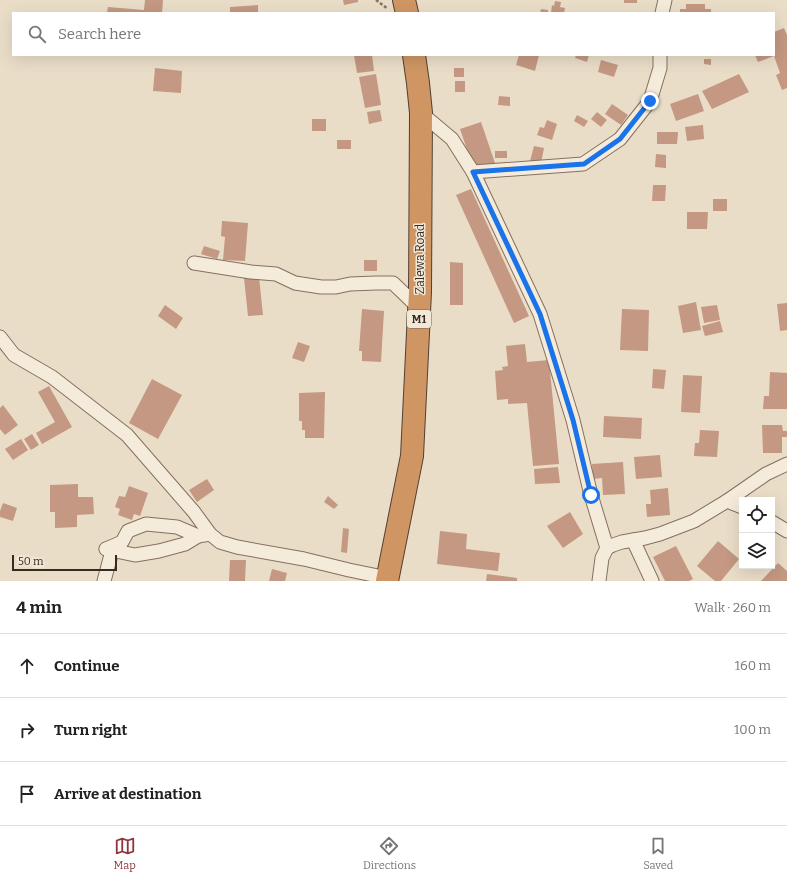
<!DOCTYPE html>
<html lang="en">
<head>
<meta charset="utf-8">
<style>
	body { margin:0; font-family:Bitter,serif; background:#f6f6f6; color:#222 }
	.controls { position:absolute; right:12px; bottom:12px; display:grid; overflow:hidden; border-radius:0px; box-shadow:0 4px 16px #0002 }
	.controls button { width:36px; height:36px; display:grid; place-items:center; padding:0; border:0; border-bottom:1px solid #e0e0e0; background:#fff; color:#222; font:20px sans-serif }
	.scale { position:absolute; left:12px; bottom:10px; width:105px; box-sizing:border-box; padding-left:4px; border:2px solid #362a21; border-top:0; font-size:11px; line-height:14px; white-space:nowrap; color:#362a21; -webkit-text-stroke:3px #f2e8d7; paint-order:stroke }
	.stop { position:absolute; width:12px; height:12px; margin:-9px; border:3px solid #1a73e8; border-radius:50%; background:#fff }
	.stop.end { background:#1a73e8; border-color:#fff; box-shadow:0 1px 4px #0008 }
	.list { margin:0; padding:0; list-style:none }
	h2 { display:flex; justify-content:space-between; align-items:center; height:52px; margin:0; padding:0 16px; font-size:17px }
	h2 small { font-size:13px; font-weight:400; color:#767676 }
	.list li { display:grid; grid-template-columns:26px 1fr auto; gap:12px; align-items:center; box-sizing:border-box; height:64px; padding:0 16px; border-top:1px solid #e0e0e0 }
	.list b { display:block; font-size:15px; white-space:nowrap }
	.list em { font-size:13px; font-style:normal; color:#767676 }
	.icon { flex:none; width:22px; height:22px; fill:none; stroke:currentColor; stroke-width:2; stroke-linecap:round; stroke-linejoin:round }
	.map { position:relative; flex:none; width:787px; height:581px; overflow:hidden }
	.search { position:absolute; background:#fff; box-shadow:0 4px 16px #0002; left:12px; right:12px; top:12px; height:44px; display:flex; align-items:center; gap:10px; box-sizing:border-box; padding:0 14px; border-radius:0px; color:#767676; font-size:15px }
	.sheet { height:244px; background:#fff }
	nav { display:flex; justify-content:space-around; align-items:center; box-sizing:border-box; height:56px; border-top:1px solid #e0e0e0; background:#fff; font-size:11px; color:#767676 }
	nav a { display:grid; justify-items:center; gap:2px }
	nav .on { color:#8d363e }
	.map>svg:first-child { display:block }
</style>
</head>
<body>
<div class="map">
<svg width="787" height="581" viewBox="0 0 787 581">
	<rect width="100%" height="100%" fill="#eaddc8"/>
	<g fill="#c49882">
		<path d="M145 0H163L162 13H113L107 12 108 7 144 10Z"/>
		<path d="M343 0H358V2L344 5Z"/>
		<rect x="624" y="0" width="13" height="3"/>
		<path d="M555 1 561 2 560 7 565 8 564 13H551L552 5 554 6Z"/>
		<path d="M686 4H705V9H711V13H680V9H686Z"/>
		<path d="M258 5V13H230V7Z"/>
		<path d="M541 9 548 10V13H540Z"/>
		<path d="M784 28 787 35V88L782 90 776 75 780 73 774 56 758 62 755 55H774V32Z"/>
		<path d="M354 55H372L374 71 357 73Z"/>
		<path d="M519 55H539L535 71 516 65Z"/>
		<path d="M576 55H589L587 62 575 58Z"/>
		<path d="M704 59H711V65L704 64Z"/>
		<path d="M601 60 618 65 614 77 598 72Z"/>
		<path d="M155 68 182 71 181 93 153 91Z"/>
		<rect x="454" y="68" width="10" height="9"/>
		<path d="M376 74 381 105 365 108 359 77Z"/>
		<path d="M739 74 749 92 712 109 702 91Z"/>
		<rect x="455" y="81" width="10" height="11"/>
		<path d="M698 94 704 111 676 121 670 104Z"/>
		<path d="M499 96 510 97V106L498 105Z"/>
		<path d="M612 104 628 115 621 125 605 114Z"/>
		<path d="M380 110 382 121 369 124 367 112Z"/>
		<path d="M597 112 607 120 601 127 591 119Z"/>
		<path d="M577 115 588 121 584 127 574 121Z"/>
		<rect x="312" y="119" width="14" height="12"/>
		<path d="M547 120 557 124 552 140 537 135 540 127 544 128Z"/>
		<path d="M481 122 495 163 474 170 460 129Z"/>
		<path d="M703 125 704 139 687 141 685 127Z"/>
		<path d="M657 132H678L677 144H657Z"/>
		<rect x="337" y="140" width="14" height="9"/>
		<path d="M534 146 544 148 541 163 530 161Z"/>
		<rect x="495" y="151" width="12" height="7"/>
		<path d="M656 154 666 155V168L655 167Z"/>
		<path d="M653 185H666L665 201H652Z"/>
		<path d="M471 189 529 316 514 323 456 195Z"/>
		<rect x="713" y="199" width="14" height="12"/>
		<path d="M687 212H708L707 229H687Z"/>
		<path d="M222 221 248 223 245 261 223 260 225 237 221 236Z"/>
		<path d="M204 246 220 251 217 259 201 254Z"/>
		<rect x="364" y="260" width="13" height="11"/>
		<path d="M450 262 463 263V305H450Z"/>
		<path d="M259 277 263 315 248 316 244 278Z"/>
		<path d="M696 302 701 330 683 333 678 306Z"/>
		<path d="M787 303V330L780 331 777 304Z"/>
		<path d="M165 305 183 318 176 329 158 316Z"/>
		<path d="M717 305 720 320 704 323 701 307Z"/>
		<path d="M362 309 384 311 381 362 362 361V351H359Z"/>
		<path d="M622 309 649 310 648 351 620 350Z"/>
		<path d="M720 321 723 332 705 336 702 326Z"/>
		<path d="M298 342 310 346 304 362 292 358Z"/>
		<path d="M525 344 527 362 549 360 559 464 533 466 527 403 508 404V399L497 400 495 371 503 370 502 367 508 366 506 346Z"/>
		<path d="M653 369 666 370 664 389 652 388Z"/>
		<path d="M770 372 787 373V409H763L764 396H769Z"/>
		<path d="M683 375 702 376 700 413 681 412Z"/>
		<path d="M152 379 182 395 158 439 129 423Z"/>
		<path d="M49 386 72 427 42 444 36 433 55 422 38 392Z"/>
		<path d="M325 392 324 438H305V430H302V421H299V393Z"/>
		<path d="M3 405 18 425 5 435 0 429V408Z"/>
		<path d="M604 416 642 418 641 439 603 437Z"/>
		<path d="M762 425H782L783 431H787V437H782V453H763Z"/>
		<path d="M700 430 719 431 717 457 694 456 695 443H699Z"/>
		<path d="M32 434 39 445 31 450 24 439Z"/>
		<path d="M21 439 28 450 13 460 5 449Z"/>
		<path d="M660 455 662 477 636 479 634 457Z"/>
		<path d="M623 462 625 494 603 495 602 478 593 479 592 464Z"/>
		<path d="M558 467 560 483 535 484 534 469Z"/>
		<path d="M207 479 214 490 197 502 189 490Z"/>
		<path d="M78 484V497H93L94 514 77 515V527L55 528V512H50V485Z"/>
		<path d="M129 486 148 493 140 516 134 514 132 520 118 515 120 509 115 507 119 496 125 497Z"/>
		<path d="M668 488 670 515 647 517 646 504H651L650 490Z"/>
		<path d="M328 496 338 505 334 509 324 502Z"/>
		<path d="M3 503 17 508 13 521 0 517V511Z"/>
		<path d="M570 512 583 534 563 548 547 526Z"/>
		<path d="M343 528 349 529 347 553 341 552Z"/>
		<path d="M440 531 467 534 466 549 500 553 498 571 437 564Z"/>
		<path d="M718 541 739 559 721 581H715L697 566Z"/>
		<path d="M676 546 693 579 689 581H665L653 557Z"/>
		<path d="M230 560H246L245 581H229Z"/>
		<path d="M778 563 787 571V581H761Z"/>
		<path d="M272 569 287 573 285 581H269Z"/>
		<path d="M487 574 517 578V581H486Z"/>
	</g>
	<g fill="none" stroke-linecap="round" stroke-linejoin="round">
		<defs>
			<g id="street">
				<path d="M662 13 665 0"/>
				<path d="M421 113 452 139 473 172 540 314 573 420 591 495 607 548"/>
				<path d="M473 172 583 164 620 139 650 101 660 68V55"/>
				<path d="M194 263 251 272 276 274 295 283 321 287H336L350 284 376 283H393L420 309"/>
				<path d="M0 337 14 355 52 377 127 435 194 512 210 534 220 542 237 547 304 559 349 570 388 578"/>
				<path d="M727 501 742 507"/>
				<path d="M772 522 787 531"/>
				<path d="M633 540 652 581"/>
				<path d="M106 549 122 542 128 531 146 524 177 527 198 536 210 534"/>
				<path d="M106 549 135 555 159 551 185 544 198 536"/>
				<path d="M104 581 112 551"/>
				<path d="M599 581 602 558 607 548 613 545 622 542 645 538 660 534 694 521 727 501 766 474 787 464"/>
			</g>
			<g id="highway">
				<path d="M404 0 407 13"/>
				<path d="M387 581 412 456 420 292 421 113 418 83 414 55"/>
			</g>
		</defs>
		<use href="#street" stroke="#84705f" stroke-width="15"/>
		<use href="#highway" stroke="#533f33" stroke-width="24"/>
		<path stroke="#84705f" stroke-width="2.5" stroke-dasharray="3 2" stroke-linecap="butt" d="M376 0 388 9"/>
		<use href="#street" stroke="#f5ebdb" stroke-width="13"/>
		<use href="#highway" stroke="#cf9663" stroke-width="22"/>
	</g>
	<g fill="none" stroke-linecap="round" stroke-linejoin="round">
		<path stroke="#1a73e8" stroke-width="5" d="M591 495 573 420 540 314 473 172 584 164 620 139 650 101"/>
	</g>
	<g text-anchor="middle" stroke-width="3" stroke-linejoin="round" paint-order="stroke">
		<rect fill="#f2e8d7" stroke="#6e6358" stroke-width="1" x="407" y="310" width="24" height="18" rx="3"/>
		<g font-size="11" font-weight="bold" fill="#362a21">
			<text x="419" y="323">M1</text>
		</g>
		<g font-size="12" fill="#362a21" stroke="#f2e8d7">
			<text transform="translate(420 259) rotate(-90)" y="4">Zalewa Road</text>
		</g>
	</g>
</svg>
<div class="controls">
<button><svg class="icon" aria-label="locate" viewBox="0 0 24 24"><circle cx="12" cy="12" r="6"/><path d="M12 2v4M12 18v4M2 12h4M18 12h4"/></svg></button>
<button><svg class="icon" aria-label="layers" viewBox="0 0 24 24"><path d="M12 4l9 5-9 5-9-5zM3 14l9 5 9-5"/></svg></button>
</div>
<div class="scale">50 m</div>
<div class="stop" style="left:591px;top:495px"></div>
<div class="stop end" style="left:650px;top:101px"></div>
<div class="search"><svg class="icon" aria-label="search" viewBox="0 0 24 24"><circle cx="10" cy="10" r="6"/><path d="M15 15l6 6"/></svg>Search here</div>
</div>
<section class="sheet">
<h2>4 min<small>Walk · 260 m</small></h2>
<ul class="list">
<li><svg class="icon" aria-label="ahead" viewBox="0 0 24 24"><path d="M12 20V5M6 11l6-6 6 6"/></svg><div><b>Continue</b></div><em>160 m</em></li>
<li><svg class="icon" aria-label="right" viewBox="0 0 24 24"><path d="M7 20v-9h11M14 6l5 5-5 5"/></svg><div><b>Turn right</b></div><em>100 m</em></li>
<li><svg class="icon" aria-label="arrive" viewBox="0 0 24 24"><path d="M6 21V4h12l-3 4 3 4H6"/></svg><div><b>Arrive at destination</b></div></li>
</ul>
</section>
<nav>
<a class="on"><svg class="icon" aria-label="map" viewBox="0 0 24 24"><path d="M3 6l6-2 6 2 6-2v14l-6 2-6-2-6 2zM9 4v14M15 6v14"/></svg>Map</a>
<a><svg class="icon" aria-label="directions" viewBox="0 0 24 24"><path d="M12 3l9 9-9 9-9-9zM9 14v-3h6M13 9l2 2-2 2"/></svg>Directions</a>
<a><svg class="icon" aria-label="saved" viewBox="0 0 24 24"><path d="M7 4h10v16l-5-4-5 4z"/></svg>Saved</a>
</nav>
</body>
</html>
